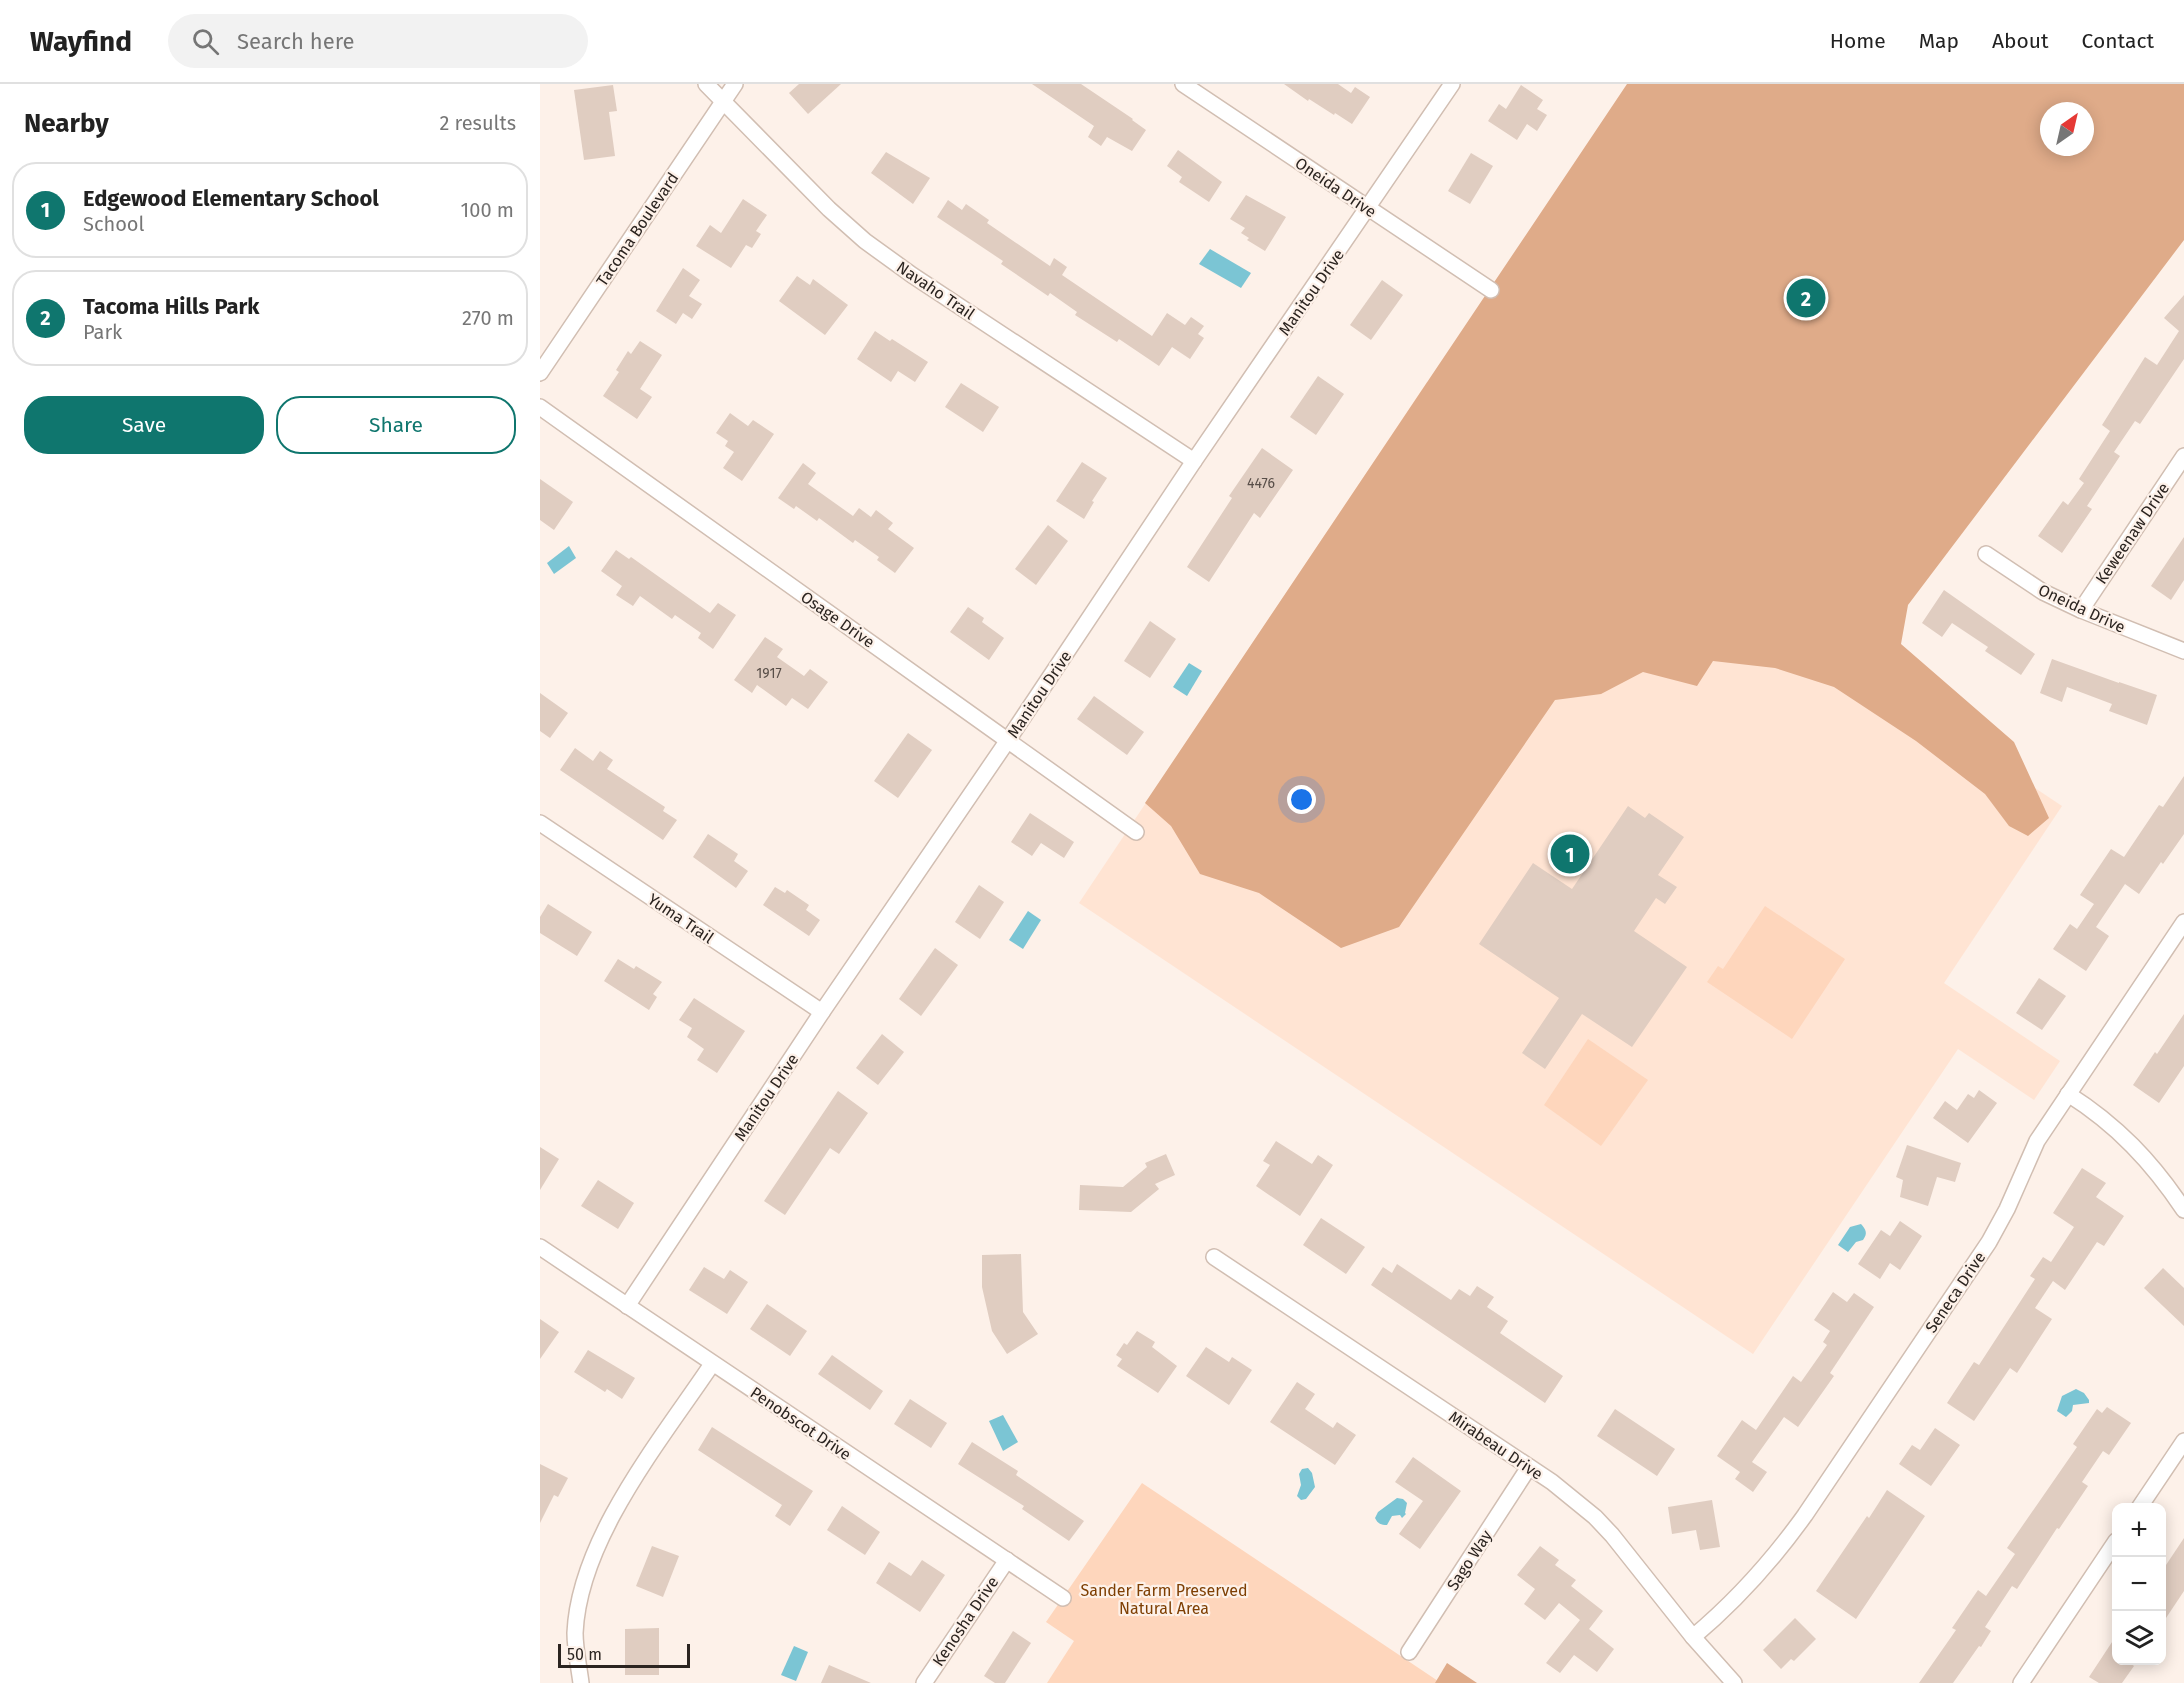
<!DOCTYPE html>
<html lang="en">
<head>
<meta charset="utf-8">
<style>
	body { margin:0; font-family:"Fira Sans",sans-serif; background:#f2f2f2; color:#222 }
	.controls { position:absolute; right:18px; bottom:18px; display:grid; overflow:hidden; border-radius:12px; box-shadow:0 3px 15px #0003 }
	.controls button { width:54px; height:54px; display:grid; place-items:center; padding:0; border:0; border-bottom:2px solid #e0e0e0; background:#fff; color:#222; font:30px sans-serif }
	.compass { position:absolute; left:1500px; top:18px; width:54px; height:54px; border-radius:50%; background:#fff; box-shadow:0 3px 15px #0003; rotate:34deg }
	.scale { position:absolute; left:18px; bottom:15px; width:132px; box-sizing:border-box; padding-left:6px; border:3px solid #2b2420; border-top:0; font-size:16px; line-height:21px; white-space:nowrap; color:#2b2420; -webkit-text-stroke:4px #fdf1e9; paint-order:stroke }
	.you { position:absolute; left:762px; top:716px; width:21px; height:21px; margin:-15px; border:4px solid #fff; border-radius:50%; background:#1a73e8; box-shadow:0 0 0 9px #1a73e833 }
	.badge { display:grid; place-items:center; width:39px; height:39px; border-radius:50%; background:#0f766e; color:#fff; font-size:20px; font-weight:700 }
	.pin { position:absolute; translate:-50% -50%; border:3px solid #fff; box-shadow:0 2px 6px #0006 }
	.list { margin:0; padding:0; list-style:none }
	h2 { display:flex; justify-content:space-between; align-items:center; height:78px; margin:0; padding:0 24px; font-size:26px }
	h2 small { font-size:20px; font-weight:400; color:#767676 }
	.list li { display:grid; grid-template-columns:39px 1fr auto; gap:18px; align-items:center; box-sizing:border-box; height:96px; margin:0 12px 12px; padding:0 12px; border:2px solid #e0e0e0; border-radius:24px }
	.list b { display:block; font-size:22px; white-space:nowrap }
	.list p { margin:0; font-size:20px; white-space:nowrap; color:#767676 }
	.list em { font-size:20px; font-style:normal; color:#767676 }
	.actions { display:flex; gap:12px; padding:18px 24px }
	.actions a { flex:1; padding:14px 0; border:2px solid #0f766e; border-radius:24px; text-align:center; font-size:21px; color:#0f766e }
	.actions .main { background:#0f766e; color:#fff }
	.icon { flex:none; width:33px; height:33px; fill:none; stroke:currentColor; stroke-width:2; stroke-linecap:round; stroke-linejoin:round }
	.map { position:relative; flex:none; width:1644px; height:1599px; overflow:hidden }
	header { display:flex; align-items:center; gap:36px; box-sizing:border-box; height:84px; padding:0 30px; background:#fff; border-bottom:2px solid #e0e0e0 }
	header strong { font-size:28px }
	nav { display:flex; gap:33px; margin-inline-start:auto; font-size:21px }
	.search { width:420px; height:54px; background:#f2f2f2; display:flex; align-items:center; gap:15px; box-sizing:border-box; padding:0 21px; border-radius:33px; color:#767676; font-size:22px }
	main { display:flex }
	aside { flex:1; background:#fff }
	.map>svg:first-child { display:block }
</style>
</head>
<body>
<header>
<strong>Wayfind</strong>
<div class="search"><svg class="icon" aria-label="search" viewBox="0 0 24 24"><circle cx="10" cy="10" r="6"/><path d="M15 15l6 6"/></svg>Search here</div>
<nav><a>Home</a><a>Map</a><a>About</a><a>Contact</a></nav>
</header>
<main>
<aside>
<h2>Nearby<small>2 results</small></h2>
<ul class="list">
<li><span class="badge">1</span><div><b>Edgewood Elementary School</b><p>School</p></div><em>100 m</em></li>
<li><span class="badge">2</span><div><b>Tacoma Hills Park</b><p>Park</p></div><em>270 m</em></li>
</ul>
<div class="actions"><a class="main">Save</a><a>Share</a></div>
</aside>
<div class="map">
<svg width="1644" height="1599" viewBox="0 0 1644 1599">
	<rect width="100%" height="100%" fill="#fdf1e9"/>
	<path fill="#ffe4d3" d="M887 298 1522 722 1404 899 1520 977 1494 1016 1418 965 1213 1270 539 819Z"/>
	<g fill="#fed6bc">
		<path d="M1225 822 1305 875 1252 955 1167 898 1178 882 1183 885Z"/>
		<path d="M1048 955 1108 996 1061 1062 1004 1021Z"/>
		<path d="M602 1399 901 1599H507L534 1557 506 1538Z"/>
	</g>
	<g fill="#dfab89" fill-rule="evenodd">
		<path d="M1087 0H1644V156L1368 521 1361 560 1474 658 1509 734 1488 752 1469 742 1445 710 1376 657 1294 603 1235 584 1173 577 1157 602 1103 588 1061 610 1015 616 859 843 801 864 719 809 660 790 631 742 605 719ZM1509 27H1545V63H1509Z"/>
		<path d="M907 1579 937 1599H895Z"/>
	</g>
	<g fill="#7bc5d4">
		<path d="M670 165 711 189 701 204 659 180Z"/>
		<path d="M29 462 36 474 14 490 7 479Z"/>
		<path d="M649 579 662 587 647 612 633 603Z"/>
		<path d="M488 827 501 836 483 865 469 856Z"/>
		<path d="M1321 1140C1326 1146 1328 1149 1323 1156L1316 1158 1308 1168 1298 1161 1310 1143Z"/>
		<path d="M1536 1305 1544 1309 1549 1316V1319L1533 1321 1532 1327 1526 1333 1517 1327 1522 1312Z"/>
		<path d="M463 1331 478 1358 463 1367 449 1337Z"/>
		<path d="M768 1384 772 1389 775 1403 766 1415 761 1416 757 1412 761 1401 759 1390 762 1385Z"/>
		<path d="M857 1414 863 1415 867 1419 865 1429 866 1430 862 1434 860 1431 852 1432 847 1441C841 1441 838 1440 835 1434L838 1428Z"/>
		<path d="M254 1562 268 1568 256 1597 241 1591Z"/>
	</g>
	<g fill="#e0cdc1">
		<path d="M259 0H301L268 30 249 9Z"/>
		<path d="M492 0H541L593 35 592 36 606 46 592 67 567 53 561 62 548 53 554 42Z"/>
		<path d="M744 0H798L811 9 815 3 830 13 812 40 795 29 794 31 769 15 768 17Z"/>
		<path d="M73 1 77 27 69 28 75 72 44 76 34 6Z"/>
		<path d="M981 1 1003 16 997 25 1007 31 997 47 987 40 977 56 948 37 959 20 966 25Z"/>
		<path d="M638 66 682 98 669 118 639 98 642 93 627 82Z"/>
		<path d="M346 68 390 94 373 120 331 89Z"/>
		<path d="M931 69 953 82 930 120 908 107Z"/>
		<path d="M706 111 746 133 725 167 707 156 709 154 701 149 705 144 690 135Z"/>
		<path d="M203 115 227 131 216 147 221 150 212 164 206 161 191 184 156 162 170 141 181 149Z"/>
		<path d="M408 116 422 126 426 120 449 136 447 139 510 182 514 174 527 183 522 191 612 252 627 229 645 241 651 233 664 242 658 250 664 254 650 275 632 263 619 282 579 255 577 258 535 231 537 228 510 209 508 212 461 180 463 177 397 133Z"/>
		<path d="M143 184 160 196 149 212 162 220 152 235 143 229 136 240 116 227Z"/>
		<path d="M257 192 270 201 273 195 308 221 285 251 239 217Z"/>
		<path d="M842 196 863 211 831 256 810 241Z"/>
		<path d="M1644 211V275L1600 340 1595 337 1574 368 1580 372 1547 422 1552 425 1522 469 1498 452 1523 417 1528 421 1544 399 1539 395 1570 347 1562 341 1605 273 1617 281 1639 247 1624 234Z"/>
		<path d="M335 247 350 257 352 255 388 278 375 298 358 287 351 298 317 275Z"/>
		<path d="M100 257 122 271 100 305 112 313 97 335 63 312 79 288 76 286 88 267 91 270Z"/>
		<path d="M778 292 804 310 776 351 750 333Z"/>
		<path d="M421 299 459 323 443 348 405 323Z"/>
		<path d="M190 329 208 342 213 336 234 350 202 397 183 384 194 368 185 362 188 357 176 349Z"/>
		<path d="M722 364 753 386 720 434 714 429 669 498 647 483 692 414 689 412Z"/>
		<path d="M542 378 567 394 552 417 554 418 544 435 516 417Z"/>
		<path d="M263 379 276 389 268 400 313 432 319 424 331 433 336 426 353 439 348 445 374 464 355 489 337 476 339 473 315 456 313 459 279 434 277 437 256 422 254 425 238 414Z"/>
		<path d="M0 395 33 418 14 446 0 436Z"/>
		<path d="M508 441 528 457 496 501 475 485Z"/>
		<path d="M1644 453V496L1631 516 1611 502Z"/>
		<path d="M76 466 89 475 91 473 170 529 178 519 196 531 173 565 158 554 161 549 135 531 132 535 100 512 93 522 76 511 82 502 61 487Z"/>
		<path d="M1404 506 1495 570 1481 591 1445 567 1448 563 1412 539 1402 553 1382 539Z"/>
		<path d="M428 523 444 534 442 538 464 554 449 576 410 548Z"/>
		<path d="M610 537 636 555 610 594 584 577Z"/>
		<path d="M225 553 243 565 237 573 264 592 270 585 288 598 268 625 252 614 246 622 217 601 212 609 194 596Z"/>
		<path d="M1512 575 1579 599V598L1617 611 1607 641 1569 627 1572 620 1527 603 1522 618 1500 609Z"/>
		<path d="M0 609 28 629 10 654 0 647Z"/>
		<path d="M554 612 604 648 587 671 537 635Z"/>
		<path d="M368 649 392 666 358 714 334 697Z"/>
		<path d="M35 664 53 677 60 667 73 676 67 685 125 723 123 727 137 736 123 756 20 686Z"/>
		<path d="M1644 692V750L1623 780 1621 778 1599 810 1585 800 1556 843 1569 852 1546 887 1513 865 1530 840 1537 845 1554 820 1540 811 1571 765 1584 773 1619 721 1623 723Z"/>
		<path d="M1088 722 1105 734 1109 729 1144 753 1118 791 1137 803 1125 820 1116 814 1094 847 1147 883 1092 963 1042 930 1005 985 982 969 1019 914 939 860 993 779 1032 805Z"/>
		<path d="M490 729 534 758 524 774 501 759 492 772 471 758Z"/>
		<path d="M168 750 198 770 194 777 208 787 196 804 153 773Z"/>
		<path d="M439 801 464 818 440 855 415 838Z"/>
		<path d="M235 803 245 809 247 806 269 821 266 826 280 836 269 852 223 821Z"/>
		<path d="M8 820 52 848 37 872 0 849V833Z"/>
		<path d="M395 864 418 881 381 932 359 915Z"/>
		<path d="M78 875 94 885 96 882 122 898 113 910 117 913 109 926 64 897Z"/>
		<path d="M1499 894 1526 912 1502 946 1476 929Z"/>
		<path d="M154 914 205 947 177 989 157 976 164 965 147 953 152 944 139 936Z"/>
		<path d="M1644 930V982L1619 1019 1593 1001 1615 968 1617 970Z"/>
		<path d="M342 950 364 968 338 1001 316 984Z"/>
		<path d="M1439 1006 1457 1019 1428 1059 1393 1034 1405 1017 1417 1026 1428 1010 1434 1014Z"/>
		<path d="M298 1007 328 1029 299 1070 290 1064 245 1131 224 1117Z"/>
		<path d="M736 1057 772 1080 778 1071 793 1081 760 1132 716 1102 730 1081 723 1077Z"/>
		<path d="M1367 1061 1421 1079 1415 1098 1397 1093 1388 1122 1360 1113 1363 1096 1356 1093Z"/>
		<path d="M0 1063 19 1075 0 1106Z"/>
		<path d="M626 1070 635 1091 615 1100 619 1105 591 1128 539 1126 540 1101 583 1103 607 1083 605 1079Z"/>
		<path d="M1542 1084 1566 1099 1556 1113 1584 1132 1564 1162 1557 1158 1525 1206 1513 1197 1495 1224 1512 1235 1477 1289 1470 1284 1434 1337 1407 1319 1434 1278 1439 1281 1495 1195 1490 1192 1503 1173 1511 1178 1534 1143 1513 1129Z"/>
		<path d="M58 1096 94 1119 78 1145 41 1122Z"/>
		<path d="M781 1134 825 1163 806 1190 763 1161Z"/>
		<path d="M1360 1137 1382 1152 1360 1186 1350 1179 1340 1195 1318 1180 1341 1146 1350 1152Z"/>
		<path d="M481 1170 483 1228 498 1250 467 1270 452 1247 442 1203V1171Z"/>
		<path d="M857 1180 911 1216 919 1205 930 1212 937 1202 954 1213 947 1223 968 1237 960 1249 1023 1292 1005 1319 831 1201 843 1183 852 1189Z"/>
		<path d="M164 1183 184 1195 190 1186 208 1198 187 1230 149 1206Z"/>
		<path d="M1623 1184 1644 1204V1242L1604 1204Z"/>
		<path d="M1293 1208 1307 1218 1314 1209 1334 1223 1290 1289 1294 1292 1258 1343 1244 1333 1212 1378 1227 1388 1213 1408 1195 1395 1200 1388 1177 1372 1202 1336 1216 1346 1253 1292 1261 1298 1287 1261 1283 1258 1290 1247 1274 1236Z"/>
		<path d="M227 1220 267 1247 250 1272 210 1245Z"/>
		<path d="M0 1235 19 1248 0 1275Z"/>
		<path d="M597 1247 615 1258 612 1263 637 1282 618 1309 577 1282 582 1275 576 1271 584 1259 587 1261Z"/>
		<path d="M666 1263 689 1278 692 1273 712 1286 689 1321 646 1292Z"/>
		<path d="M48 1266 95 1294 82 1315 67 1305 65 1308 34 1288Z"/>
		<path d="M292 1271 343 1307 330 1326 278 1290Z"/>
		<path d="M757 1298 775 1310 765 1325 793 1344 797 1338 816 1351 795 1381 730 1338Z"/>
		<path d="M370 1315 407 1339 391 1364 354 1340Z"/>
		<path d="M1567 1323 1591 1339 1569 1371 1563 1367 1542 1398 1548 1402 1519 1445 1517 1444 1477 1505 1472 1502 1445 1543 1451 1547 1441 1563 1439 1562 1413 1599H1379L1416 1546 1412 1544 1438 1506 1446 1512 1475 1470 1467 1464 1537 1363 1533 1360 1557 1325 1562 1329Z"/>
		<path d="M1075 1325 1135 1365 1117 1392 1057 1352Z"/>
		<path d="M172 1343 273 1407 250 1442 235 1432 242 1421 158 1366Z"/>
		<path d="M1395 1344 1420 1361 1391 1402 1359 1380 1372 1361 1380 1366Z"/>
		<path d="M432 1358 478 1387 476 1391 544 1437 529 1457 482 1425 484 1422 418 1380Z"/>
		<path d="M873 1373 921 1407 880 1465 859 1450 883 1417 855 1398Z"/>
		<path d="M0 1380 28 1394 18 1413 14 1411 0 1439Z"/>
		<path d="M1347 1406 1385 1432 1316 1535 1276 1507 1327 1432 1329 1434Z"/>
		<path d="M1172 1416 1180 1463 1160 1466 1156 1446 1132 1450 1128 1423Z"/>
		<path d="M302 1422 340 1448 325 1471 287 1446Z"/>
		<path d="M1644 1454V1507L1622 1540V1487Z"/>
		<path d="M112 1462 139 1472 123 1513 96 1502Z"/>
		<path d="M1000 1462 1019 1476 1015 1481 1036 1496 1031 1502 1063 1527 1049 1545 1074 1565 1057 1588 1034 1571 1020 1589 1006 1579 1040 1536 1019 1519 1005 1536 984 1520 995 1505 977 1491Z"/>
		<path d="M382 1476 405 1491 380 1528 336 1499 349 1478 371 1492Z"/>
		<path d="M1255 1534 1276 1555 1254 1577 1251 1575 1241 1585 1223 1566Z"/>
		<path d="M119 1544V1591H85V1545Z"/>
		<path d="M473 1547 491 1559 465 1599H455L444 1592Z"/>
		<path d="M1576 1552V1576H1586L1594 1582 1582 1599H1559L1549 1593Z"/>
		<path d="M289 1581 331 1599H281Z"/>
	</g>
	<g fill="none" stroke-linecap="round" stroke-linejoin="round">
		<defs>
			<g id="minor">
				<path d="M166 0 289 125 325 157 372 191 654 377"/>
				<path d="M643 0 951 206"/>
				<path d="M0 289 195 0"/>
				<path d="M0 323 596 748"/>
				<path d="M1446 470 1503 508 1541 526 1644 567"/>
				<path d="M1541 526 1644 372"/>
				<path d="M0 739 282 928"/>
				<path d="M1528 1010C1577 1041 1612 1078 1644 1126"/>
				<path d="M0 1163 523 1514"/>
				<path d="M674 1173 1012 1398 1055 1433 1072 1451 1153 1553 1194 1599"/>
				<path d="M87 1222 282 928 468 656 654 377 912 0"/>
				<path d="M1599 1424 1644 1357"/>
				<path d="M1153 1553C1196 1517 1232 1477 1265 1431L1449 1158 1467 1125 1497 1057 1644 838"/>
				<path d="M869 1568 989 1383"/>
				<path d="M41 1599C39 1583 35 1565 35 1549 39 1455 121 1356 172 1280"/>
				<path d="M384 1599 467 1476"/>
				<path d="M1481 1599 1576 1457"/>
			</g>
		</defs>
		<use href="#minor" stroke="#d1beb2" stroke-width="18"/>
		<use href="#minor" stroke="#fff" stroke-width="15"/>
	</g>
	<g text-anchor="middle" stroke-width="4.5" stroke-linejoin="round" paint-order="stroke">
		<g font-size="14" fill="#584e48">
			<text x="721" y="404">4476</text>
			<text x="229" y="594">1917</text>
		</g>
		<g font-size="16" fill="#2b2420" stroke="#fdf1e9">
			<text transform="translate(796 103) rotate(34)" y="6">Oneida Drive</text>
			<text transform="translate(97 145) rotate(-56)" y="6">Tacoma Boulevard</text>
			<text transform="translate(396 206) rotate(34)" y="6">Navaho Trail</text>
			<text transform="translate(771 208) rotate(-55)" y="6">Manitou Drive</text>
			<text transform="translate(1592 449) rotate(-56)" y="6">Keweenaw Drive</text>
			<text transform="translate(1542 524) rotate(25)" y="6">Oneida Drive</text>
			<text transform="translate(298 535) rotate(35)" y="6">Osage Drive</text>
			<text transform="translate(499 610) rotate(-56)" y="6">Manitou Drive</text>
			<text transform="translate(141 834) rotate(34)" y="6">Yuma Trail</text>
			<text transform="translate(226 1013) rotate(-56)" y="6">Manitou Drive</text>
			<text transform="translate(1415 1208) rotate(-56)" y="6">Seneca Drive</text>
			<text transform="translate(261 1339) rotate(34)" y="6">Penobscot Drive</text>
			<text transform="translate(956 1361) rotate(34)" y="6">Mirabeau Drive</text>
			<text transform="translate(929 1476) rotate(-57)" y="6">Sago Way</text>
			<text transform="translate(425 1537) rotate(-56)" y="6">Kenosha Drive</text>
		</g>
		<g font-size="16" fill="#7e3f03" stroke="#fdf1e9">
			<text x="624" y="1512">Sander Farm Preserved<tspan x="624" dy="18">Natural Area</tspan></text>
		</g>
	</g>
</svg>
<div class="controls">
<button>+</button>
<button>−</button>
<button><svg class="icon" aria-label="layers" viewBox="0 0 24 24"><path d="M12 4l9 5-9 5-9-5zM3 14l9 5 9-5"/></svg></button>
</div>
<svg class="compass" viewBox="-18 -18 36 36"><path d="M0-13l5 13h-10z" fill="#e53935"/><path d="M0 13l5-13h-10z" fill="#767676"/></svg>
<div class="scale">50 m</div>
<div class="you"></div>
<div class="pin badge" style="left:1030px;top:770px">1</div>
<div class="pin badge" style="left:1266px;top:214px">2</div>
</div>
</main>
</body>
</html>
